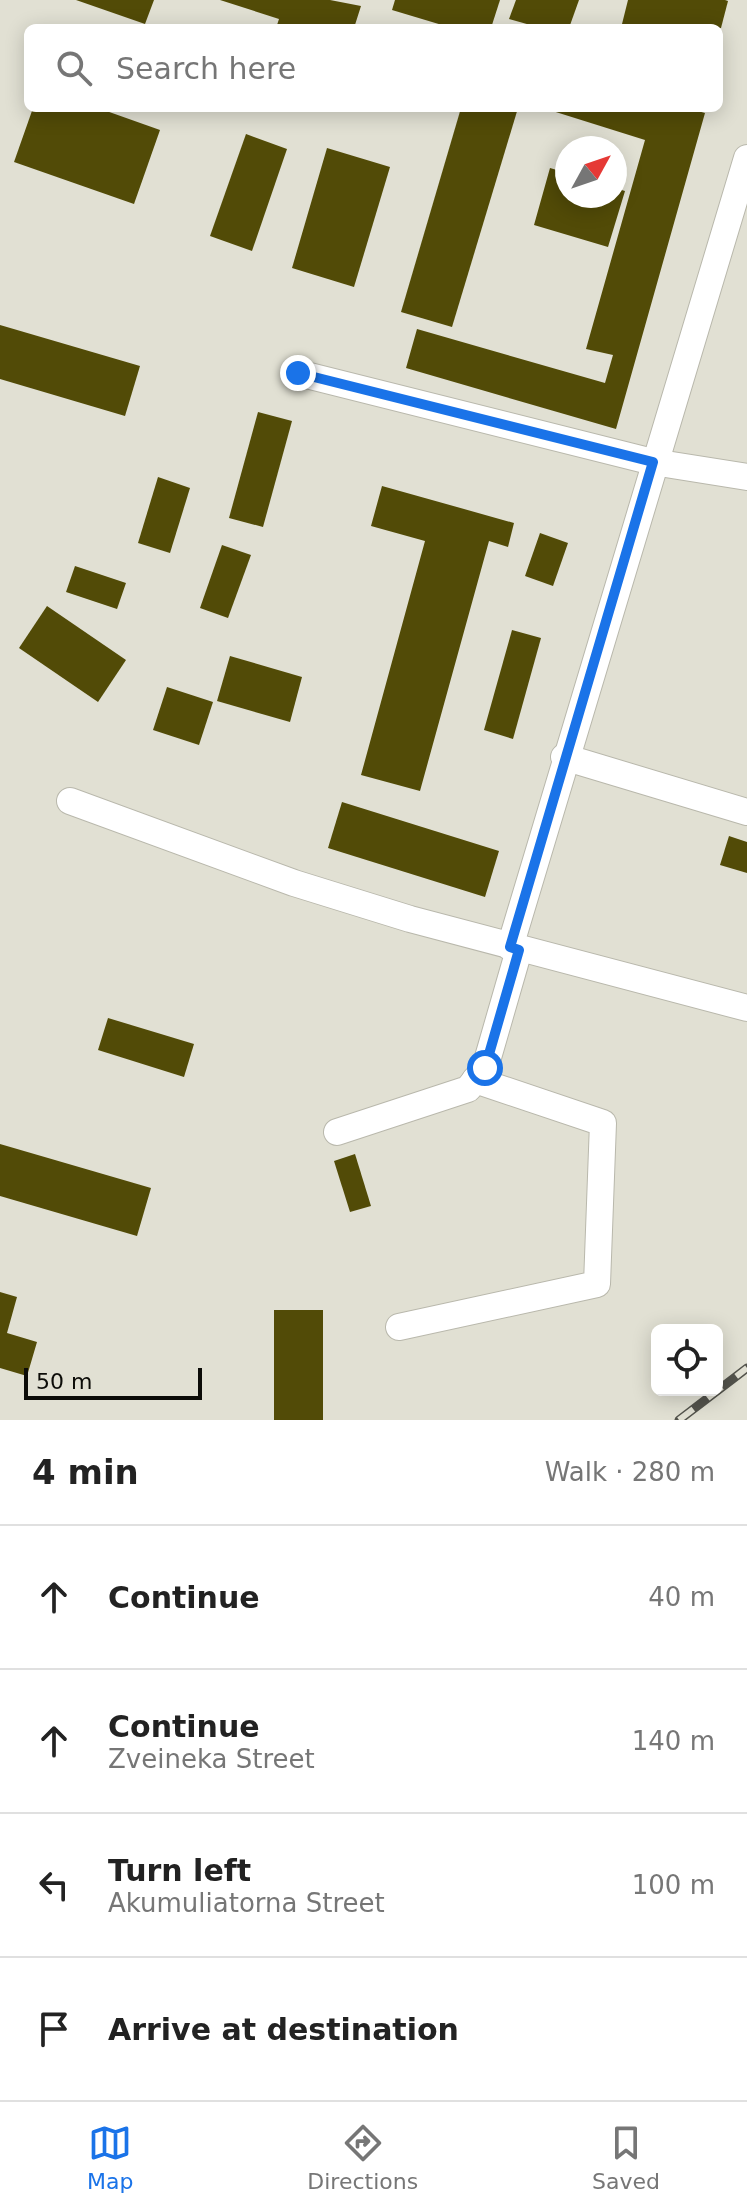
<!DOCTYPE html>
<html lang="en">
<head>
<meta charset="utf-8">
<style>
	body { margin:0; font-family:"DejaVu Sans",sans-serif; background:#f6f6f6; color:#222 }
	.controls { position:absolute; right:24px; bottom:24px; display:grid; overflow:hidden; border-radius:12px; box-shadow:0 4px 20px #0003 }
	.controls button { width:72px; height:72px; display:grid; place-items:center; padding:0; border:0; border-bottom:2px solid #e0e0e0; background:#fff; color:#222; font:40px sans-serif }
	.compass { position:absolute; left:555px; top:136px; width:72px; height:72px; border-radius:50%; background:#fff; box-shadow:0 4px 20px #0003; rotate:50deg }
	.scale { position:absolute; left:24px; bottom:20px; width:178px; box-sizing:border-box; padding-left:8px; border:4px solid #0c0c08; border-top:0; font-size:22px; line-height:28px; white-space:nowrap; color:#0c0c08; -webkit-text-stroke:6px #e1e0d3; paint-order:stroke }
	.stop { position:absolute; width:24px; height:24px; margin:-18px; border:6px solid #1a73e8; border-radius:50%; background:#fff }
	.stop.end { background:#1a73e8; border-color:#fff; box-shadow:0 2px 8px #0008 }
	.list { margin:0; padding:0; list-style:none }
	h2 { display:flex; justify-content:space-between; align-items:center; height:104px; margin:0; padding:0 32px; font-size:34px }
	h2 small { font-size:26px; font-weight:400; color:#767676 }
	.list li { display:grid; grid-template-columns:52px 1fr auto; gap:24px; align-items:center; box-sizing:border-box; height:144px; padding:0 32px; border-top:2px solid #e0e0e0 }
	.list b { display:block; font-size:30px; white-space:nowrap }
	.list p { margin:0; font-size:26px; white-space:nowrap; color:#767676 }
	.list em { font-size:26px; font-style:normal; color:#767676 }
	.icon { flex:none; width:44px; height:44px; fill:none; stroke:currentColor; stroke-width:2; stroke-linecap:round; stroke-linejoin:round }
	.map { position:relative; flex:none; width:747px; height:1420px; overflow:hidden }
	.search { position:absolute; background:#fff; box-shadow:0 4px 20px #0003; left:24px; right:24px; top:24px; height:88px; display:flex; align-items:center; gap:20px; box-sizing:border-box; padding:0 28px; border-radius:12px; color:#767676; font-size:30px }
	.sheet { height:680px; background:#fff }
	nav { display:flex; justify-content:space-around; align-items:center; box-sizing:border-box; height:112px; border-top:2px solid #e0e0e0; background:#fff; font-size:22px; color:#767676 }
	nav a { display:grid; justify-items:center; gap:4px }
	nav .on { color:#1a73e8 }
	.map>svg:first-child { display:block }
</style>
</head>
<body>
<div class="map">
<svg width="747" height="1420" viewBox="0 0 747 1420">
	<rect width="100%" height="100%" fill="#e1e0d3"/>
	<g fill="#524b07">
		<path d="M76 0H154L145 24Z"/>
		<path d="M220 0H330L361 6 354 28H276L279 19Z"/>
		<path d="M395 0H500L491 28H452L392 10Z"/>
		<path d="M516 0H579L569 28H541L509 19Z"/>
		<path d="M628 0H725L728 1 721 28H621Z"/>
		<path d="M33 108H98L160 130 134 204 14 162Z"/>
		<path d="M461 108H518L452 327 401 312Z"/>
		<path d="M543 108H687L705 113 616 429 406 368 417 329 605 383 613 355 586 349 645 140Z"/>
		<path d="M246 134 287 149 252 251 210 236Z"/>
		<path d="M327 148 390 167 354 287 292 268Z"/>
		<path d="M550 168 567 173V196H615V188L625 191 608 247 534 225Z"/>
		<path d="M0 325 140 366 125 416 0 379Z"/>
		<path d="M258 412 292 421 263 527 229 518Z"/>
		<path d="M158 477 190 488 170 553 138 543Z"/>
		<path d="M382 486 514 523 508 547 489 541 420 791 361 775 425 541 371 526Z"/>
		<path d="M540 533 568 543 553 586 525 576Z"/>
		<path d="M222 545 251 555 228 618 200 608Z"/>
		<path d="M75 566 126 583 117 609 66 592Z"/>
		<path d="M47 606 126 660 98 702 19 648Z"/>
		<path d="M512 630 541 638 513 739 484 730Z"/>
		<path d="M230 656 302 677 290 722 217 701Z"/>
		<path d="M167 687 213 702 199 745 153 730Z"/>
		<path d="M342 802 499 851 485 897 328 848Z"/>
		<path d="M729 836 747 842V873L720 865Z"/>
		<path d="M108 1018 194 1044 184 1077 98 1050Z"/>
		<path d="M0 1144 151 1188 137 1236 0 1196Z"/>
		<path d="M355 1154 371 1206 350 1212 334 1161Z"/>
		<path d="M0 1292 17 1297 7 1333 37 1342 27 1376 0 1368Z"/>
		<rect x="274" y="1310" width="49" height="110"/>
	</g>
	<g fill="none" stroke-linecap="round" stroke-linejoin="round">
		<defs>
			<g id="minor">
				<path d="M298 373 653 462 747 477"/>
				<path d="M564 757 747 812"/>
				<path d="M70 801 294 883 410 919 747 1008"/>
				<path d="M510 947 747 158"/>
				<path d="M337 1132 468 1089 485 1068 519 950"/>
				<path d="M399 1327 597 1284 603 1123 475 1080"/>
			</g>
		</defs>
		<use href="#minor" stroke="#b9b8ac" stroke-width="28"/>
		<use href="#minor" stroke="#fff" stroke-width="26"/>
		<defs>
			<path id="rail" d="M679 1420 747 1368"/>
		</defs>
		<use href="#rail" stroke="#53534c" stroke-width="9"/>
		<use href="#rail" stroke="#e1e0d3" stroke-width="6" stroke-dasharray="18" stroke-linecap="butt"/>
	</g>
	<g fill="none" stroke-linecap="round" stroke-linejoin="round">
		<path stroke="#1a73e8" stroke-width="10" d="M298 373 653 462 510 947 519 950 485 1068"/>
	</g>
</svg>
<div class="controls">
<button><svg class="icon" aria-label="locate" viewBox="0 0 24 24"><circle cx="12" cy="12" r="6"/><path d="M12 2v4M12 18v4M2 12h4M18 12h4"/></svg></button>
</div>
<svg class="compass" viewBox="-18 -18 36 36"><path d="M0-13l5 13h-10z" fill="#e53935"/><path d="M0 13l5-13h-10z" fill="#767676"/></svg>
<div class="scale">50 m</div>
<div class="stop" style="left:485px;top:1068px"></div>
<div class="stop end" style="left:298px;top:373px"></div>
<div class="search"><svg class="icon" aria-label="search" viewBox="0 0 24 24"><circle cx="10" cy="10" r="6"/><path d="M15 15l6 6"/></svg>Search here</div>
</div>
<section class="sheet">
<h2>4 min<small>Walk · 280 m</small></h2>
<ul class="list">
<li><svg class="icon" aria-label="ahead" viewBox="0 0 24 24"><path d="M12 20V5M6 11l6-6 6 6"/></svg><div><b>Continue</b></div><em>40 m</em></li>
<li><svg class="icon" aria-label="ahead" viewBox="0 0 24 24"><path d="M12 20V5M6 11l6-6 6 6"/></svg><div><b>Continue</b><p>Zveineka Street</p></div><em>140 m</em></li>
<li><svg class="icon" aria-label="left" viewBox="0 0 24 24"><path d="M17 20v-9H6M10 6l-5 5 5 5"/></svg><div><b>Turn left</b><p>Akumuliatorna Street</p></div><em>100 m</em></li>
<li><svg class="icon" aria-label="arrive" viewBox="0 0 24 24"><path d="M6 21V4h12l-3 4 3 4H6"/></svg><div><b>Arrive at destination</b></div></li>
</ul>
</section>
<nav>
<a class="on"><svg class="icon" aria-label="map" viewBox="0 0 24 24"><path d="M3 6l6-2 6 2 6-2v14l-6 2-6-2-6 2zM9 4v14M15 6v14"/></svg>Map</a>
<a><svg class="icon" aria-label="directions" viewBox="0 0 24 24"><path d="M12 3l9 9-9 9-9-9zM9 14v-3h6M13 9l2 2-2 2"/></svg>Directions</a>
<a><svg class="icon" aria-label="saved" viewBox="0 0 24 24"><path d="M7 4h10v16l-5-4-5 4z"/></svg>Saved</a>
</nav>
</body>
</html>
